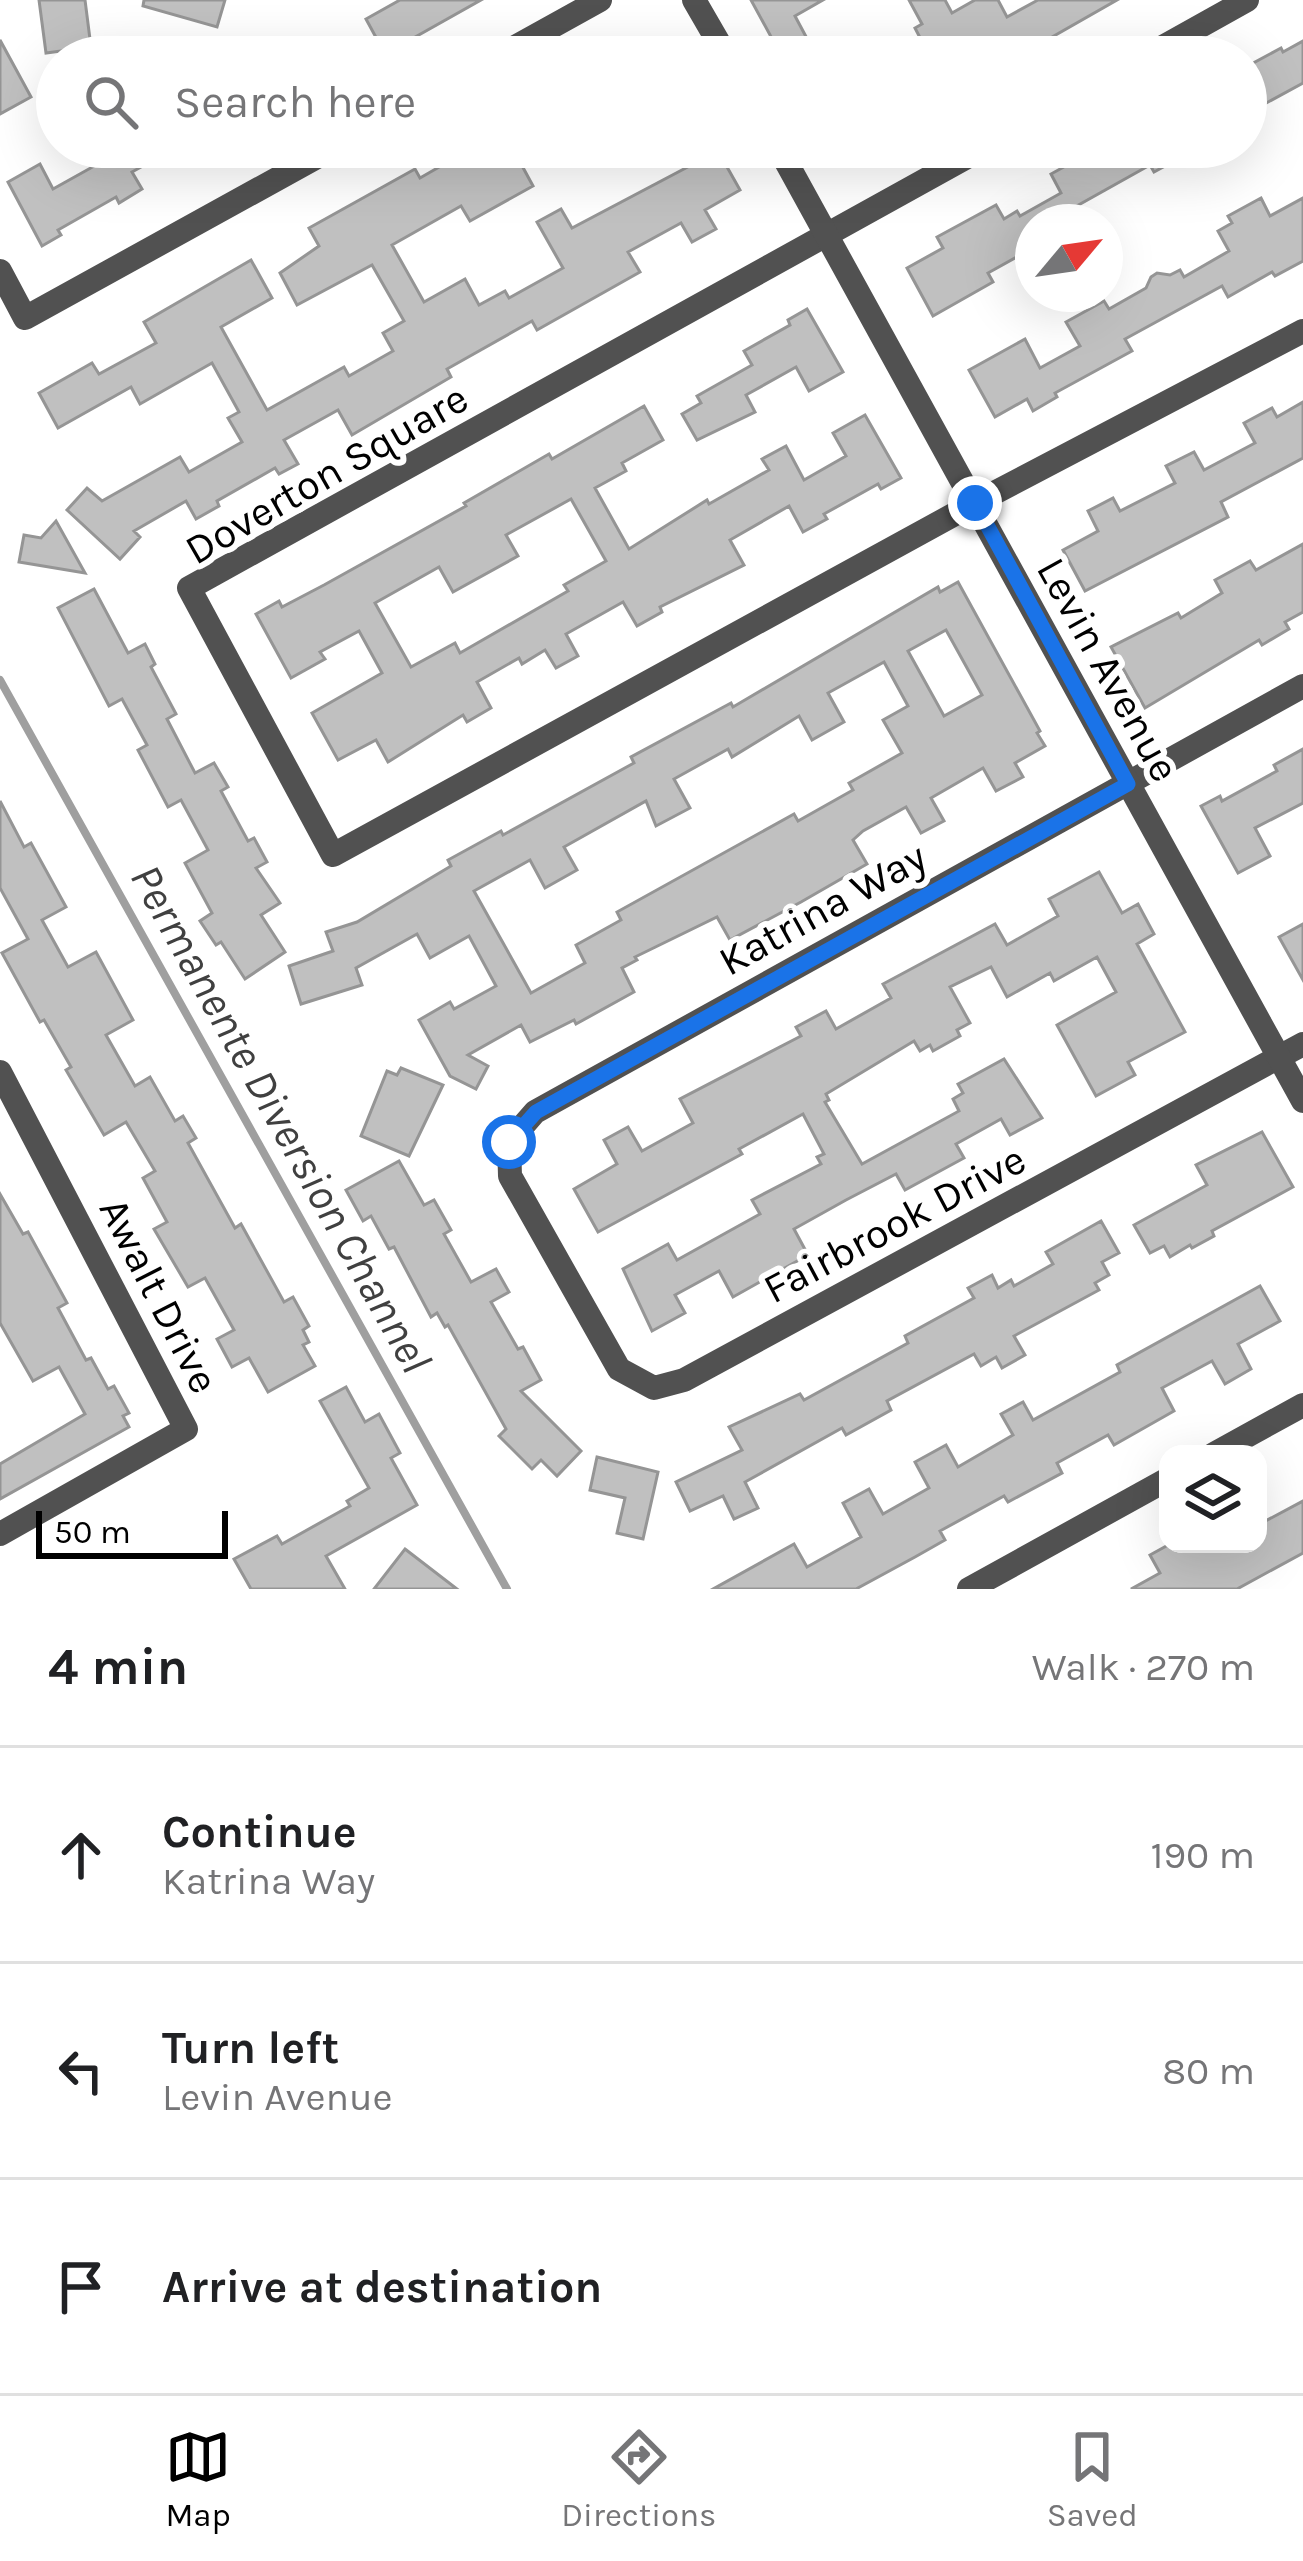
<!DOCTYPE html>
<html lang="en">
<head>
<meta charset="utf-8">
<style>
	body { margin:0; font-family:Karla,sans-serif; background:#f2f2f2; color:#202124 }
	.controls { position:absolute; right:36px; bottom:36px; display:grid; overflow:hidden; border-radius:24px; box-shadow:0 12px 48px #0002 }
	.controls button { width:108px; height:108px; display:grid; place-items:center; padding:0; border:0; border-bottom:3px solid #e0e0e0; background:#fff; color:#202124; font:60px sans-serif }
	.compass { position:absolute; left:1015px; top:204px; width:108px; height:108px; border-radius:50%; background:#fff; box-shadow:0 12px 48px #0002; rotate:61deg }
	.scale { position:absolute; left:36px; bottom:30px; width:192px; box-sizing:border-box; padding-left:12px; border:6px solid #000; border-top:0; font-size:33px; line-height:42px; white-space:nowrap; color:#000; -webkit-text-stroke:9px #fff; paint-order:stroke }
	.stop { position:absolute; width:36px; height:36px; margin:-27px; border:9px solid #1a73e8; border-radius:50%; background:#fff }
	.stop.end { background:#1a73e8; border-color:#fff; box-shadow:0 3px 12px #0008 }
	.list { margin:0; padding:0; list-style:none }
	h2 { display:flex; justify-content:space-between; align-items:center; height:156px; margin:0; padding:0 48px; font-size:51px }
	h2 small { font-size:39px; font-weight:400; color:#757577 }
	.list li { display:grid; grid-template-columns:78px 1fr auto; gap:36px; align-items:center; box-sizing:border-box; height:216px; padding:0 48px; border-top:3px solid #e0e0e0 }
	.list b { display:block; font-size:45px; white-space:nowrap }
	.list p { margin:0; font-size:39px; white-space:nowrap; color:#757577 }
	.list em { font-size:39px; font-style:normal; color:#757577 }
	.icon { flex:none; width:66px; height:66px; fill:none; stroke:currentColor; stroke-width:2; stroke-linecap:round; stroke-linejoin:round }
	.map { position:relative; flex:none; width:1303px; height:1589px; overflow:hidden }
	.search { position:absolute; background:#fff; box-shadow:0 12px 48px #0002; left:36px; right:36px; top:36px; height:132px; display:flex; align-items:center; gap:30px; box-sizing:border-box; padding:0 42px; border-radius:66px; color:#757577; font-size:45px }
	.sheet { height:804px; background:#fff }
	nav { display:flex; justify-content:space-around; align-items:center; box-sizing:border-box; height:168px; border-top:3px solid #e0e0e0; background:#fff; font-size:33px; color:#757577 }
	nav a { display:grid; justify-items:center; gap:6px }
	nav .on { color:#000 }
	.map>svg:first-child { display:block }
</style>
</head>
<body>
<div class="map">
<svg width="1303" height="1589" viewBox="0 0 1303 1589">
	<rect width="100%" height="100%" fill="#fff"/>
	<g fill="none" stroke-linecap="round" stroke-linejoin="round">
		<path stroke="#9f9f9f" stroke-width="8" d="M0 680 507 1589"/>
	</g>
	<g fill="#c0c0c0" stroke="#959595" stroke-width="3" fill-rule="evenodd">
		<path d="M39 0H85L91 47 46 53Z"/>
		<path d="M144 0H225L217 27 143 6Z"/>
		<path d="M400 0H481L385 54 366 19Z"/>
		<path d="M751 0H823L795 16 811 46 792 57H782Z"/>
		<path d="M909 0H945L952 13 975 0H998L1007 17 1038 0H1117L1017 57H930L915 28 922 24Z"/>
		<path d="M0 40 31 97 0 114Z"/>
		<path d="M1303 41V83L1246 114V67L1281 48 1283 52Z"/>
		<path d="M98 147H177L132 172 142 189 119 203 116 197 58 230 61 235 42 246 8 182 40 164 53 189 105 160Z"/>
		<path d="M474 147H547L520 162 533 186 470 221 461 206 392 245 424 302 465 279 479 305 505 291 509 298 563 268 537 222 561 209 572 228 718 151 740 190 705 210 716 229 692 242 681 223 628 252 640 272 537 330 532 321 447 369 451 377 352 435 338 410 284 440 298 464 279 474 275 468 217 501 219 506 196 519 186 501 134 531 140 537 120 559 67 510 87 488 102 501 180 457 189 472 242 442 228 418 239 412 212 363 140 404 131 387 58 428 39 393 92 363 99 374 156 343 144 322 251 260 272 298 221 327 267 410 344 367 349 376 393 351 383 333 404 321 372 265 297 305 280 273 319 246 309 228 415 169 420 178Z"/>
		<path d="M1100 147H1200L1154 172 1150 165 1048 222H1033V248L988 273 993 282 933 316 907 268 943 248 937 237 996 205 1004 219 1017 211 1020 216 1061 193 1051 174Z"/>
		<path d="M1261 198 1270 216 1303 198V261L1275 276 1272 272 1228 297 1222 286 1125 339 1132 351 1055 393 1057 397 1033 411 1027 399 995 417 969 370 1025 339 1040 368 1080 346 1066 322 1104 301 1109 309 1146 288 1151 277 1157 273 1170 275 1180 270 1184 277 1229 251 1218 231 1232 223 1228 216Z"/>
		<path d="M807 309 843 372 809 391 796 367 746 395 755 412 697 440 682 414 701 403 697 396 752 365 744 351 790 325 788 320Z"/>
		<path d="M1303 402V458L1221 502 1228 517 1085 591 1063 550 1098 531 1088 511 1113 498 1120 511 1175 483 1166 466 1194 452 1204 470 1255 443 1244 423 1272 408 1277 417Z"/>
		<path d="M644 406 663 440 622 463 626 471 595 488 629 549 707 500 709 504 769 470 762 459 786 446 804 480 846 456 833 433 865 415 901 478 881 489 878 484 824 514 827 519 803 532 789 506 730 540 744 565 660 607 662 612 637 626 623 602 566 634 578 656 556 668 545 650 522 664 519 658 477 682 491 708 467 722 463 715 388 762 376 740 338 760 312 713 382 673 359 631 320 652 325 659 291 678 256 614 279 601 282 607 324 585 466 506 464 503 549 454 552 459ZM571 499 606 561 564 585 568 591 460 653 455 643 411 667 375 603 439 567 453 592 518 556 506 535Z"/>
		<path d="M56 521 85 573 19 562 24 535 41 538Z"/>
		<path d="M1303 544V612L1285 622 1289 629 1262 645 1259 640 1145 708 1111 647 1178 613 1181 618 1222 593 1215 580 1250 561 1256 570Z"/>
		<path d="M958 582 1040 731 1037 733 1045 746 1015 763 1023 777 996 791 983 768 931 798 944 821 921 833 906 807 863 831 853 840 867 864 801 902 730 940 717 917 635 957 637 960 622 968 634 992 576 1024 574 1020 530 1042 521 1025 468 1055 488 1066 476 1089 450 1076 419 1020 450 1002 454 1009 496 986 469 936 430 958 417 934 356 968 362 985 301 1004 289 966 333 951 326 932 357 922 451 866 448 860 501 831 503 835 634 763 631 757 731 703 733 707 938 587 940 592ZM946 630 982 695 944 716 908 651ZM884 662 908 706 883 720 902 753 849 783 853 790 798 821 794 814 617 912 621 920 576 945 585 963 531 993 474 891 530 860 545 888 577 870 564 847 646 801 656 826 690 808 674 779 728 749 732 757 799 716 812 740 844 722 828 693Z"/>
		<path d="M94 589 128 653 145 644 155 664 151 667 176 714 167 719 195 773 214 763 228 787 221 791 248 841 254 838 267 862 256 868 280 903 261 915 285 952 245 979 221 942 216 945 200 921 212 913 185 863 208 850 181 800 168 807 138 750 147 745 122 699 109 706 58 608Z"/>
		<path d="M1303 749V803L1255 828 1270 856 1238 873 1201 806 1220 796 1222 801 1277 771 1274 765Z"/>
		<path d="M0 801 24 847 31 843 66 907 42 920 68 967 96 952 133 1020 106 1035 135 1086 150 1077 175 1121 183 1116 196 1138 188 1143 235 1228 241 1224 284 1302 293 1297 309 1326 303 1330 309 1342 303 1345 315 1366 268 1392 249 1358 232 1367 217 1339 234 1330 205 1278 188 1287 154 1229 167 1222 143 1178 155 1171 126 1122 104 1135 66 1070 71 1067 44 1020 40 1022 2 953 28 939 0 888Z"/>
		<path d="M1099 872 1122 913 1138 904 1154 934 1137 944 1185 1032 1128 1062 1135 1075 1096 1096 1057 1025 1116 992 1097 957 1054 981 1050 973 1007 997 991 967 950 987 970 1023 957 1030 960 1036 933 1051 930 1045 920 1051 914 1041 826 1094 829 1100 825 1102 862 1164 959 1111 953 1099 963 1093 958 1084 1004 1059 1042 1118 1010 1135 1001 1119 956 1144 964 1158 905 1190 896 1174 846 1200 794 1229 808 1255 733 1297 719 1271 675 1295 685 1313 652 1331 623 1269 668 1244 677 1260 760 1214 752 1200 821 1164 817 1157 824 1154 803 1114 739 1149 742 1154 598 1232 574 1189 617 1164 604 1140 628 1127 642 1151 693 1123 680 1099 801 1036 796 1027 826 1011 836 1029 891 998 883 984 995 924 1007 945 1058 916 1049 899Z"/>
		<path d="M1303 924V980L1279 937Z"/>
		<path d="M401 1068 443 1085 409 1156 361 1136 387 1071 397 1075Z"/>
		<path d="M1262 1132 1293 1187 1212 1231 1214 1236 1192 1248 1190 1245 1170 1257 1164 1246 1150 1253 1134 1225 1207 1185 1196 1165Z"/>
		<path d="M399 1161 424 1205 434 1200 451 1230 444 1234 471 1282 496 1269 509 1292 491 1302 518 1349 523 1347 541 1380 521 1391 581 1451 557 1476 541 1460 532 1469 499 1436 506 1429 448 1325 445 1327 437 1313 431 1317 394 1247 389 1249 371 1216 363 1221 346 1190Z"/>
		<path d="M0 1194 23 1234 28 1232 67 1303 58 1308 86 1360 91 1358 108 1389 114 1386 129 1413 123 1416 129 1427 0 1499V1464L85 1414 59 1367 33 1381 0 1323Z"/>
		<path d="M1101 1221 1119 1253 1102 1262 1109 1275 1095 1283 1099 1290 1014 1336 1025 1355 1002 1368 996 1357 981 1366 974 1354 887 1401 891 1410 846 1435 842 1428 745 1482 758 1508 734 1519 723 1496 690 1511 676 1482 742 1450 729 1427 800 1394 804 1400 908 1343 905 1336 974 1298 968 1288 992 1275 998 1288 1011 1280 1014 1286 1053 1264 1046 1252Z"/>
		<path d="M1260 1286 1280 1321 1238 1344 1251 1369 1225 1384 1212 1361 1162 1388 1174 1411 1114 1445 1108 1435 1057 1463 1062 1473 1008 1502 1004 1496 940 1531 945 1540 915 1557 856 1589H713L794 1544 807 1567 861 1537 843 1503 869 1489 883 1514 929 1488 915 1462 946 1445 958 1467 1013 1435 1001 1414 1023 1402 1033 1420 1120 1372 1117 1365Z"/>
		<path d="M346 1387 365 1422 379 1414 400 1453 391 1458 417 1505 326 1556 345 1589H251L234 1559 277 1536 282 1544 350 1506 347 1501 369 1488 320 1401Z"/>
		<path d="M597 1457 658 1472 643 1539 617 1533 625 1498 590 1490Z"/>
		<path d="M1303 1501V1553L1237 1589H1131L1160 1573 1150 1555 1170 1544H1258V1525Z"/>
		<path d="M405 1549 457 1589H374Z"/>
	</g>
	<g fill="none" stroke-linecap="round" stroke-linejoin="round">
		<g stroke="#515151" stroke-width="24">
			<path d="M497 57 600 0"/>
			<path d="M1145 57 1247 0"/>
			<path d="M985 147 189 588 333 855 975 503 1303 331"/>
			<path d="M0 271 25 318 335 147"/>
			<path d="M1303 686 535 1112 509 1142 510 1176 619 1369 654 1388 684 1380 1303 1044"/>
			<path d="M0 1072 186 1429 0 1534"/>
			<path d="M1214 1454 1303 1405"/>
			<path d="M969 1589 1168 1479"/>
		</g>
		<g stroke="#515151" stroke-width="24">
			<path d="M694 0 727 57"/>
			<path d="M778 147 1303 1101"/>
		</g>
	</g>
	<g fill="none" stroke-linecap="round" stroke-linejoin="round">
		<path stroke="#1a73e8" stroke-width="15" d="M509 1142 536 1112 1128 784 975 503"/>
	</g>
	<g text-anchor="middle" stroke-width="12" stroke-linejoin="round" paint-order="stroke">
		<g font-size="42" fill="#000" stroke="#fff">
			<text transform="translate(326 473) rotate(-30)" y="15">Doverton Square</text>
			<text transform="translate(1109 669) rotate(61)" y="15">Levin Avenue</text>
			<text transform="translate(822 908) rotate(-29)" y="15">Katrina Way</text>
			<text transform="translate(894 1223) rotate(-28)" y="15">Fairbrook Drive</text>
			<text transform="translate(160 1295) rotate(63)" y="15">Awalt Drive</text>
		</g>
		<g font-size="45" font-style="italic" fill="#404040" stroke="#fff">
			<text transform="translate(282 1118) rotate(61)" y="16">Permanente Diversion Channel</text>
		</g>
	</g>
</svg>
<div class="controls">
<button><svg class="icon" aria-label="layers" viewBox="0 0 24 24"><path d="M12 4l9 5-9 5-9-5zM3 14l9 5 9-5"/></svg></button>
</div>
<svg class="compass" viewBox="-18 -18 36 36"><path d="M0-13l5 13h-10z" fill="#e53935"/><path d="M0 13l5-13h-10z" fill="#757577"/></svg>
<div class="scale">50 m</div>
<div class="stop" style="left:509px;top:1142px"></div>
<div class="stop end" style="left:975px;top:503px"></div>
<div class="search"><svg class="icon" aria-label="search" viewBox="0 0 24 24"><circle cx="10" cy="10" r="6"/><path d="M15 15l6 6"/></svg>Search here</div>
</div>
<section class="sheet">
<h2>4 min<small>Walk · 270 m</small></h2>
<ul class="list">
<li><svg class="icon" aria-label="ahead" viewBox="0 0 24 24"><path d="M12 20V5M6 11l6-6 6 6"/></svg><div><b>Continue</b><p>Katrina Way</p></div><em>190 m</em></li>
<li><svg class="icon" aria-label="left" viewBox="0 0 24 24"><path d="M17 20v-9H6M10 6l-5 5 5 5"/></svg><div><b>Turn left</b><p>Levin Avenue</p></div><em>80 m</em></li>
<li><svg class="icon" aria-label="arrive" viewBox="0 0 24 24"><path d="M6 21V4h12l-3 4 3 4H6"/></svg><div><b>Arrive at destination</b></div></li>
</ul>
</section>
<nav>
<a class="on"><svg class="icon" aria-label="map" viewBox="0 0 24 24"><path d="M3 6l6-2 6 2 6-2v14l-6 2-6-2-6 2zM9 4v14M15 6v14"/></svg>Map</a>
<a><svg class="icon" aria-label="directions" viewBox="0 0 24 24"><path d="M12 3l9 9-9 9-9-9zM9 14v-3h6M13 9l2 2-2 2"/></svg>Directions</a>
<a><svg class="icon" aria-label="saved" viewBox="0 0 24 24"><path d="M7 4h10v16l-5-4-5 4z"/></svg>Saved</a>
</nav>
</body>
</html>
